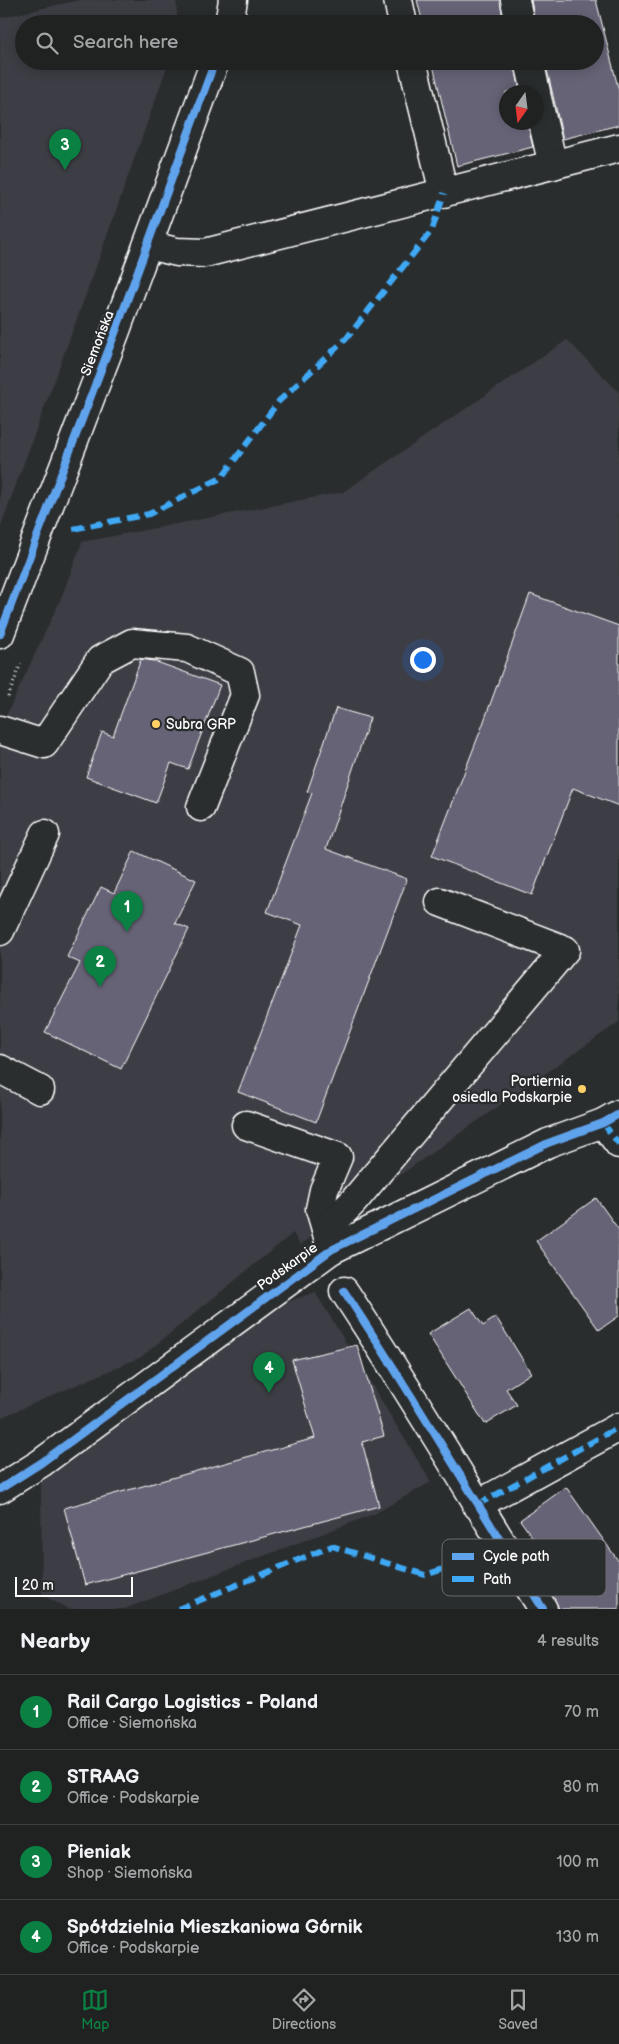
<!DOCTYPE html>
<html lang="en">
<head>
<meta charset="utf-8">
<style>
	body { margin:0; font-family:"Balsamiq Sans",sans-serif; background:#282a2a; color:#f1f3f6 }
	.compass { position:absolute; left:499px; top:85px; width:45px; height:45px; border-radius:50%; background:#202222; box-shadow:0 2px 12px #0003; rotate:194deg }
	.scale { position:absolute; left:15px; bottom:12px; width:118px; box-sizing:border-box; padding-left:5px; border:2px solid #fff; border-top:0; font-size:14px; line-height:18px; white-space:nowrap; color:#fff; -webkit-text-stroke:4px #2a2d2e; paint-order:stroke }
	.you { position:absolute; left:422px; top:659px; width:18px; height:18px; margin:-12px; border:4px solid #fff; border-radius:50%; background:#1a73e8; box-shadow:0 0 0 8px #1a73e833 }
	.badge { display:grid; place-items:center; width:32px; height:32px; border-radius:50%; background:#0b8043; color:#fff; font-size:16px; font-weight:700 }
	.pin { position:absolute; translate:-50% -41px; filter:drop-shadow(0 1px 2px #0008) }
	.pin::after { content:''; position:absolute; top:26px; width:18px; height:15px; background:inherit; clip-path:polygon(0 0,100% 0,50% 100%) }
	.list { margin:0; padding:0; list-style:none }
	h2 { display:flex; justify-content:space-between; align-items:center; height:65px; margin:0; padding:0 20px; font-size:21px }
	h2 small { font-size:16px; font-weight:400; color:#a2a4a5 }
	.list li { display:grid; grid-template-columns:32px 1fr auto; gap:15px; align-items:center; box-sizing:border-box; height:75px; padding:0 20px; border-top:1px solid #3d3f40 }
	.list b { display:block; font-size:19px; white-space:nowrap }
	.list p { margin:0; font-size:16px; white-space:nowrap; color:#a2a4a5 }
	.list em { font-size:16px; font-style:normal; color:#a2a4a5 }
	.icon { flex:none; width:28px; height:28px; fill:none; stroke:currentColor; stroke-width:2; stroke-linecap:round; stroke-linejoin:round }
	.map { position:relative; flex:none; width:619px; height:1609px; overflow:hidden }
	.search { position:absolute; background:#202222; box-shadow:0 2px 12px #0003; left:15px; right:15px; top:15px; height:55px; display:flex; align-items:center; gap:12px; box-sizing:border-box; padding:0 18px; border-radius:28px; color:#a2a4a5; font-size:19px }
	.sheet { height:365px; background:#202222 }
	nav { display:flex; justify-content:space-around; align-items:center; box-sizing:border-box; height:70px; border-top:1px solid #3d3f40; background:#202222; font-size:14px; color:#a2a4a5 }
	nav a { display:grid; justify-items:center; gap:2px }
	nav .on { color:#0b8043 }
	.map>svg:first-child { display:block }
</style>
</head>
<body>
<div class="map">
<svg width="619" height="1609" viewBox="0 0 619 1609">
	<rect width="100%" height="100%" fill="#2a2d2e"/>
	<filter id="ink" filterUnits="userSpaceOnUse"><feTurbulence type="fractalNoise" baseFrequency=".02" numOctaves="2"/><feDisplacementMap in="SourceGraphic" scale="10" xChannelSelector="R" yChannelSelector="G"/><feConvolveMatrix kernelMatrix="1 2 1 2 8 2 1 2 1" color-interpolation-filters="sRGB"/></filter>
	<g filter="url(#ink)">
		<g fill="#3c3e44">
			<path d="M79 0H176L178 24H24V61H169L92 278 0 528V18Z"/>
			<path d="M567 340 619 392V1022L300 1245 293 1233 141 1357 0 1418V729L62 596 82 542 343 492Z"/>
			<path d="M315 1292 431 1482 374 1514 124 1609H69L42 1595 41 1482 279 1305Z"/>
		</g>
		<g fill="#666476" stroke="#fff">
			<path d="M417 0H500L504 24H423Z"/>
			<path d="M531 0H596L619 91V125L563 139 545 61H595V24H535Z"/>
			<path d="M432 61H514L520 92H506V122H527L533 147 457 166Z"/>
			<path d="M530 594 619 626V806L573 788 532 895 432 856 483 724Z"/>
			<path d="M141 659 154 661 220 685 188 769 171 763 156 803 86 777 102 732 113 736Z"/>
			<path d="M336 708 370 718 326 849 407 879 316 1122 238 1092 302 925 267 912 312 793 307 792Z"/>
			<path d="M134 851 196 880 175 923 189 929 121 1069 45 1032 80 963 67 957 101 887 114 893Z"/>
			<path d="M596 1198 619 1230V1316L599 1330 536 1241Z"/>
			<path d="M471 1308 483 1326 496 1317 531 1373 506 1389 517 1405 485 1424 428 1334Z"/>
			<path d="M357 1345 384 1436 362 1442 379 1506 85 1585 64 1508 315 1438 292 1360Z"/>
			<path d="M566 1487 619 1562V1609H559L551 1593 562 1585 542 1563 548 1559 520 1520Z"/>
		</g>
		<g fill="none" stroke-linecap="round" stroke-linejoin="round">
			<defs>
				<g id="minor">
					<path d="M398 0 403 24"/>
					<path d="M515 0 520 24"/>
					<path d="M229 24 233 0"/>
					<path d="M412 61 444 193"/>
					<path d="M529 61 536 92"/>
					<path d="M536 94 553 165"/>
					<path d="M148 245 177 252 205 253 619 148"/>
					<path d="M0 634 115 333 215 61"/>
					<path d="M0 730 44 744 100 660 132 643 187 648 240 672 245 695 201 807"/>
					<path d="M0 931 45 834"/>
					<path d="M0 1069 40 1090"/>
					<path d="M603 1123 619 1144"/>
					<path d="M246 1125 338 1157 324 1190 320 1209 326 1229"/>
					<path d="M331 1250 326 1229 353 1202 565 950 440 902"/>
					<path d="M344 1291C413 1395 476 1503 543 1609"/>
					<path d="M0 1489 41 1463 331 1250 548 1143 603 1123 619 1114"/>
					<path d="M477 1505 619 1427"/>
				</g>
			</defs>
			<use href="#minor" stroke="#fff" stroke-width="31"/>
			<path stroke="#fff" stroke-width="3" stroke-dasharray="1 4" stroke-linecap="butt" d="M8 697 22 661"/>
			<use href="#minor" stroke="#2a2d2e" stroke-width="28"/>
			<g stroke="#3fa9f5" stroke-width="6" stroke-dasharray="12 6" stroke-linecap="butt">
				<path d="M73 529 149 514 221 478 279 401 346 339 432 230 444 193"/>
				<path d="M603 1123 619 1144"/>
				<path d="M477 1505 619 1427"/>
				<path d="M178 1609 332 1546 425 1575 480 1557 501 1541"/>
			</g>
			<defs>
				<g id="cycleway">
					<path d="M0 634 115 333 215 61"/>
					<path d="M344 1291C413 1395 476 1503 543 1609"/>
					<path d="M0 1489 41 1463 331 1250 548 1143 603 1123 619 1114"/>
				</g>
			</defs>
			<use href="#cycleway" stroke="#2a2d2e" stroke-width="11"/>
			<use href="#cycleway" stroke="#60a3ed" stroke-width="8"/>
		</g>
	</g>
	<g fill="#ffd166" stroke="#2a2d2e" stroke-width="2">
		<circle cx="156" cy="724" r="5"/>
		<circle cx="582" cy="1089" r="5"/>
	</g>
	<g text-anchor="middle" stroke-width="4.5" stroke-linejoin="round" paint-order="stroke">
		<g font-size="14" fill="#fff" stroke="#2a2d2e">
			<text transform="translate(97 343) rotate(-69)" y="5">Siemońska</text>
			<text transform="translate(287 1266) rotate(-36)" y="5">Podskarpie</text>
		</g>
		<g font-size="14" fill="#fff" stroke="#2a2d2e" text-anchor="start">
			<text x="166" y="729">Subra GRP</text>
			<text x="572" y="1086" text-anchor="end">Portiernia<tspan x="572" dy="16">osiedla Podskarpie</tspan></text>
		</g>
	</g>
	<rect x="442" y="1539" width="164" height="57" rx="8" fill="#2a2d2e" stroke="#6a6c6d" stroke-width="1"/>
	<rect x="452" y="1553" width="22" height="7" fill="#60a3ed"/>
	<rect x="452" y="1576" width="22" height="6" fill="#3fa9f5"/>
	<g font-size="14" fill="#fff">
		<text x="483" y="1561">Cycle path</text>
		<text x="483" y="1584">Path</text>
	</g>
</svg>
<svg class="compass" viewBox="-18 -18 36 36"><path d="M0-13l5 13h-10z" fill="#e53935"/><path d="M0 13l5-13h-10z" fill="#a2a4a5"/></svg>
<div class="scale">20 m</div>
<div class="you"></div>
<div class="pin badge" style="left:127px;top:932px">1</div>
<div class="pin badge" style="left:100px;top:987px">2</div>
<div class="pin badge" style="left:65px;top:170px">3</div>
<div class="pin badge" style="left:269px;top:1393px">4</div>
<div class="search"><svg class="icon" aria-label="search" viewBox="0 0 24 24"><circle cx="10" cy="10" r="6"/><path d="M15 15l6 6"/></svg>Search here</div>
</div>
<section class="sheet">
<h2>Nearby<small>4 results</small></h2>
<ul class="list">
<li><span class="badge">1</span><div><b>Rail Cargo Logistics - Poland</b><p>Office · Siemońska</p></div><em>70 m</em></li>
<li><span class="badge">2</span><div><b>STRAAG</b><p>Office · Podskarpie</p></div><em>80 m</em></li>
<li><span class="badge">3</span><div><b>Pieniak</b><p>Shop · Siemońska</p></div><em>100 m</em></li>
<li><span class="badge">4</span><div><b>Spółdzielnia Mieszkaniowa Górnik</b><p>Office · Podskarpie</p></div><em>130 m</em></li>
</ul>
</section>
<nav>
<a class="on"><svg class="icon" aria-label="map" viewBox="0 0 24 24"><path d="M3 6l6-2 6 2 6-2v14l-6 2-6-2-6 2zM9 4v14M15 6v14"/></svg>Map</a>
<a><svg class="icon" aria-label="directions" viewBox="0 0 24 24"><path d="M12 3l9 9-9 9-9-9zM9 14v-3h6M13 9l2 2-2 2"/></svg>Directions</a>
<a><svg class="icon" aria-label="saved" viewBox="0 0 24 24"><path d="M7 4h10v16l-5-4-5 4z"/></svg>Saved</a>
</nav>
</body>
</html>
